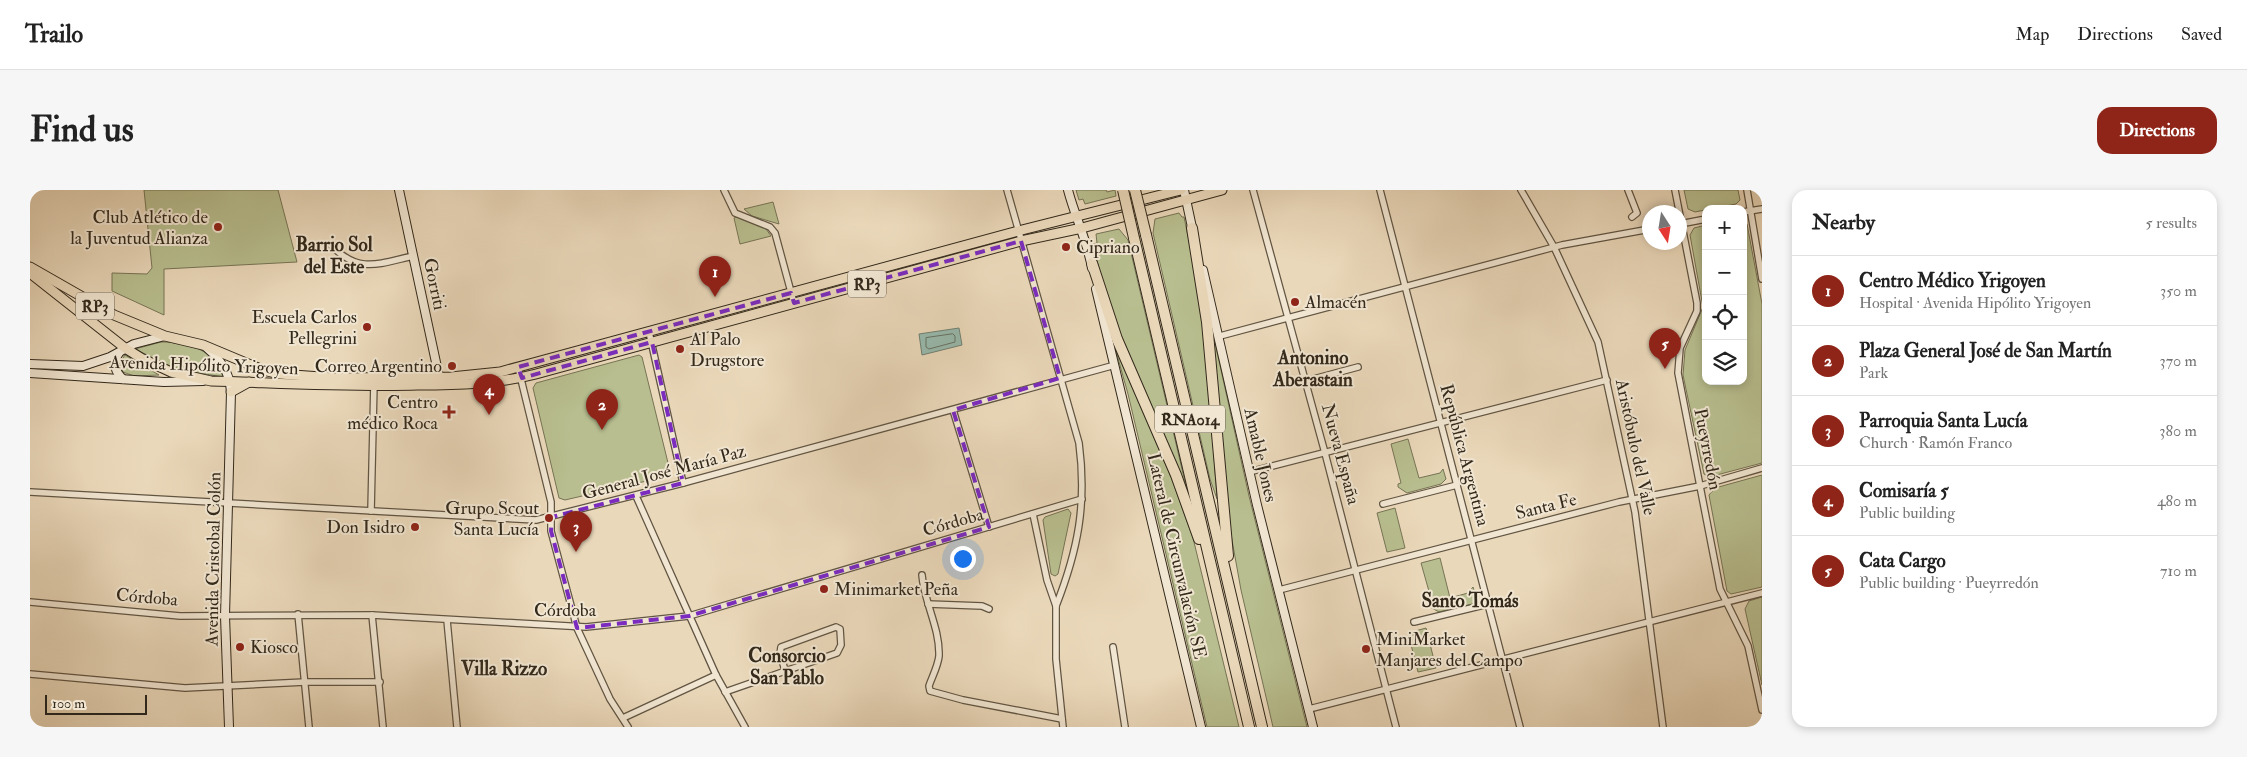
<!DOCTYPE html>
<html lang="en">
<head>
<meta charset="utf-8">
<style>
	body { margin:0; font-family:"IM FELL Double Pica",serif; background:#f6f6f6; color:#222 }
	.controls { position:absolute; right:15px; top:15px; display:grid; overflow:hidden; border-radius:10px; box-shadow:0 2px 8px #0003 }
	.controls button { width:45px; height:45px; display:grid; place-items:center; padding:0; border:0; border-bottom:1px solid #e0e0e0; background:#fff; color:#222; font:25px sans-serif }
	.compass { position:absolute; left:1612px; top:15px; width:45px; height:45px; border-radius:50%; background:#fff; box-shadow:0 2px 8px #0003; rotate:168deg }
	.scale { position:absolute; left:15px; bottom:12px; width:102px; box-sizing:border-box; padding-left:5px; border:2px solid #33291b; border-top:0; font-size:14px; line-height:18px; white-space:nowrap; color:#33291b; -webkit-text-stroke:4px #f1e6d2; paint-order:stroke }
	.you { position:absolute; left:932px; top:368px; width:18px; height:18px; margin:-12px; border:4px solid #fff; border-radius:50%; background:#1a73e8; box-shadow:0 0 0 8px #1a73e833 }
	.badge { display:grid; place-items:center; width:32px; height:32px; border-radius:50%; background:#8f2418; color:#fff; font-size:16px; font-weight:700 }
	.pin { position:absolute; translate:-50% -41px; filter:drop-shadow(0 1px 2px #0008) }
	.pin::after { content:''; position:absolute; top:26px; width:18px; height:15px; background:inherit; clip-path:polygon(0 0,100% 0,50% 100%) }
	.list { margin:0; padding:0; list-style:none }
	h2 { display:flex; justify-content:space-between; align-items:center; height:65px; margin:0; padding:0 20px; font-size:21px }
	h2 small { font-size:16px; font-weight:400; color:#767676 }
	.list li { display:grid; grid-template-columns:32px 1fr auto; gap:15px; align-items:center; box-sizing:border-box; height:70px; padding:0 20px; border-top:1px solid #e0e0e0 }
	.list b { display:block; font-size:19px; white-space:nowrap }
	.list p { margin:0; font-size:16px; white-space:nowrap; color:#767676 }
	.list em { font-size:16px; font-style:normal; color:#767676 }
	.icon { flex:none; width:28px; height:28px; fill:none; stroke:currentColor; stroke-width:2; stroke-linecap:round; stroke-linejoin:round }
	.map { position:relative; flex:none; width:1732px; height:537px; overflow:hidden; border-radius:15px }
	header { display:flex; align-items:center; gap:30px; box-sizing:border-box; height:70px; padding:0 25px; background:#fff; border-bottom:1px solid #e0e0e0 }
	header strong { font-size:24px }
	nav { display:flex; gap:28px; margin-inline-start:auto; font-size:18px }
	.intro { display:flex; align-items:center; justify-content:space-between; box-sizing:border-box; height:120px; padding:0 30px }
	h1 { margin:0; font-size:35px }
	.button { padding:12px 22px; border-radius:15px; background:#8f2418; color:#fff; font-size:18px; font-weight:700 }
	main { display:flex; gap:30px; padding:0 30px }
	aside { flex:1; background:#fff; border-radius:15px; box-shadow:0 2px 8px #0003 }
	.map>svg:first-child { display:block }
</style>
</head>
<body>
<header>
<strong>Trailo</strong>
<nav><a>Map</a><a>Directions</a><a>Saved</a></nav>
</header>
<div class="intro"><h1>Find us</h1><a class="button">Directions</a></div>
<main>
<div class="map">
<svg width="1732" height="537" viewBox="0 0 1732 537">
	<rect width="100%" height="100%" fill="#ead8ba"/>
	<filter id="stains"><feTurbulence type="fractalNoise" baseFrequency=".004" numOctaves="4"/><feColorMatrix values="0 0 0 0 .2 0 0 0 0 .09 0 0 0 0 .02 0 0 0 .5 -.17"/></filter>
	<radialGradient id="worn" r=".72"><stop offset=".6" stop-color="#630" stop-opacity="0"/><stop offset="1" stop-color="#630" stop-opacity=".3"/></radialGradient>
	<g fill="#b8be8f" stroke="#767455">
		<path d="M114 0H248L267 72 134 79V125L82 101V83L117 84 122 78Z"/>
		<path d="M1046 0H1076L1077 2 1085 0 1086 6 1055 14 1053 9 1049 10Z"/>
		<path d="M1654 0H1708L1710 10 1706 14 1665 22 1658 19Z"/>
		<path d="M743 12 749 34 722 26 714 19Z"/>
		<path d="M1149 23 1152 27H1154L1174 123 1187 309 1180 289 1123 43 1125 29Z"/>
		<path d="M708 26 736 39 741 46 710 54 704 28Z"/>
		<path d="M1713 30 1717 34 1732 114V273L1679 287 1674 284 1653 185 1655 160 1673 117 1660 45 1664 38 1676 35V191H1713Z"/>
		<path d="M1089 39 1098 50 1160 313C1123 228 1083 144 1063 54L1067 53 1066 44Z"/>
		<path d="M131 152C156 152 187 160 194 187L144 179 105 159Z"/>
		<path d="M1185 153 1219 306 1277 537H1243L1240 524 1211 400 1198 328 1183 156Z"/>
		<path d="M1084 154 1141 287 1163 348 1209 537H1177L1098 204Z"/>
		<path d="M95 165 129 185 104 186 93 182 89 174Z"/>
		<path d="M609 165 612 167 640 281 638 286 535 310 529 308 503 198 506 193Z"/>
		<path d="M1378 249 1389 288 1410 283 1413 279 1416 289 1411 294 1377 303 1368 297V294L1371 293 1361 254Z"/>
		<path d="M1732 285V397L1701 404 1697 401 1679 305 1685 298Z"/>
		<path d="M1365 318 1375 358 1357 362 1347 323Z"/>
		<path d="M1038 319 1041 323 1028 384 1025 386 1021 384 1013 330 1015 327Z"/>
		<path d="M1410 368 1420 408 1438 403 1443 397 1447 409 1443 414 1409 422 1400 417 1399 413 1402 412 1391 373Z"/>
		<path d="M1732 407V495L1715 419 1719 411Z"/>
		<path d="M1396 438 1406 478 1388 482 1378 443Z"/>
	</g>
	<path fill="#98baae" stroke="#708073" d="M929 138 932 155 892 165 889 144Z"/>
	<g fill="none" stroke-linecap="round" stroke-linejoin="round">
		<path stroke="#667264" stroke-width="1" d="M923 144 925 146V152L899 159 896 157V148Z"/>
		<defs>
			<g id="street">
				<path d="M694 0 705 23 740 37 745 43 764 113"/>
				<path d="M977 0 1049 253C1057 314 1048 360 1026 416"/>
				<path d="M1223 0 1295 263 1366 537"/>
				<path d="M1350 0 1490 537"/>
				<path d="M1491 0 1524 57 1568 152 1605 322 1633 537"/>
				<path d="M1598 0 1607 23 1602 27"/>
				<path d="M1645 0 1667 113V121L1650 158 1648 183 1690 399 1718 456 1732 520"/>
				<path d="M1717 0 1732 89"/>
				<path d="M1713 22 1732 19"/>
				<path d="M1650 34 1676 29"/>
				<path d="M301 55C328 84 348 74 383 66"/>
				<path d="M619 142 653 293"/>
				<path d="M1190 146 1532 55 1620 39"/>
				<path d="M488 177 521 312V341L547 438 580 509 598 537"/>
				<path d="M1276 191 1328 177"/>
				<path d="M923 220 959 337"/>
				<path d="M1219 282 1577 190"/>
				<path d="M0 302 506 330 653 293 1085 175"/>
				<path d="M606 306 686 485 715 537"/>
				<path d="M1353 314 1427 295"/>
				<path d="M341 321 344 193"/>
				<path d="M1003 324 1017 390 1026 416V469L1033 537"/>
				<path d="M892 385C894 412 910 438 909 466 908 476 902 487 899 496L900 501 933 510 1032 529"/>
				<path d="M1249 400 1589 312 1670 296 1732 278"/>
				<path d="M0 412 150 426 342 425 556 437 659 426 1052 309"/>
				<path d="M898 414 952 416 959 419"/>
				<path d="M268 424 279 537"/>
				<path d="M342 425 353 537"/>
				<path d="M417 430 427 537"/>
				<path d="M1384 432 1458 414"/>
				<path d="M1083 457 1095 537"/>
				<path d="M0 484 155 498 275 492H350"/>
				<path d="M695 502 807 463 811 455 810 439 806 437 751 457 750 464 755 480"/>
				<path d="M1279 519 1732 403"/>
				<path d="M593 528 686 485"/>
			</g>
			<g id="secondary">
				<path d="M369 0 410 191"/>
				<path d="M1038 0C1045 27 1057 50 1062 78"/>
				<path d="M1154 0 1163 42"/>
				<path d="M1173 80 1227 315 1283 537"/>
				<path d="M1066 99 1171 537"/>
				<path d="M177 158C191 170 200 183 201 202L195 426 199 537"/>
				<path d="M89 163C82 173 85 182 93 189"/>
				<path d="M0 174 53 176 80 167 104 154 135 146"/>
				<path d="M0 183 134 192 173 191"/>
			</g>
			<g id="primary">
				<path d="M0 77 84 125 135 146 173 155 233 180 250 184 304 188 421 187 470 182 503 173 988 41 1151 0"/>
				<path d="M0 83 95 158 111 168 141 182 181 191C250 193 319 197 388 195 428 195 467 194 506 184L991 51 1052 38 1192 0"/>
				<path d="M201 202 219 192"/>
			</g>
			<g id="highway">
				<path d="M1162 38 1177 132 1198 366"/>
				<path d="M1116 45 1232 537"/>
				<path d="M1104 48 1219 537"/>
				<path d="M1062 73 1087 149 1146 285 1169 349"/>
			</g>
		</defs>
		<use href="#street" stroke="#615543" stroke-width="8"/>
		<use href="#secondary" stroke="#33291b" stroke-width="10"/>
		<use href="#primary" stroke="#33291b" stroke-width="11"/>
		<use href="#highway" stroke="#33291b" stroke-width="12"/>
		<use href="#street" stroke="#f1e6d2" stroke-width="5.5"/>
		<use href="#secondary" stroke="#f1e6d2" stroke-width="8"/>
		<use href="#primary" stroke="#ead8ba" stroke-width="9"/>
		<use href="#highway" stroke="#ead8ba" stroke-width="10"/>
		<defs>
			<g id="highway-bridge">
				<path d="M1093 0 1104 48"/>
				<path d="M1105 0 1116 45"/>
			</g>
		</defs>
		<use href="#highway-bridge" stroke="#33291b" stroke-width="12" stroke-linecap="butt"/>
		<use href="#highway-bridge" stroke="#ead8ba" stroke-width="10"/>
	</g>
	<path fill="none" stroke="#7b2cbf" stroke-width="4" stroke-dasharray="10 6" stroke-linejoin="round" d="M991 51 1030 188 923 220 959 337 659 426 547 438 521 341 522 327 653 293 622 152 492 188 488 177 761 103 764 113Z"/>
	<g fill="#8f2418" stroke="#f1e6d2" stroke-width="2">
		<circle cx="188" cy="37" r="5"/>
		<circle cx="1036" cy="57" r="5"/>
		<circle cx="1265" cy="112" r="5"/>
		<circle cx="337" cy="137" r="5"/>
		<circle cx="650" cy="159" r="5"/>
		<circle cx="422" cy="176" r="5"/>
		<path d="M416.5 214.5h5v5h5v5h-5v5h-5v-5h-5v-5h5z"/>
		<circle cx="519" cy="328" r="5"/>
		<circle cx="385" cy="337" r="5"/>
		<circle cx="794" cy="399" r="5"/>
		<circle cx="210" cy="457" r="5"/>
		<circle cx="1336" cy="459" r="5"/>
	</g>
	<g text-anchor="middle" stroke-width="4" stroke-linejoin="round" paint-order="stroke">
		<g fill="#f1e6d2" stroke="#6c6252" stroke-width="1">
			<rect x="818" y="80.5" width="38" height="27" rx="4"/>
			<rect x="46" y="102.5" width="38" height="27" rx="4"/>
			<rect x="1125" y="215.5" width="70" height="27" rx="4"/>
		</g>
		<g font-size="16" font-weight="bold" fill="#33291b">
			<text x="837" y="100">RP3</text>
			<text x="65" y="122">RP3</text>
			<text x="1160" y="235">RNA014</text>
		</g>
		<g font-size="18" fill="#33291b" stroke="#f1e6d2" text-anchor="end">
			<text x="178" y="33">Club Atlético de<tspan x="178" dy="21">la Juventud Alianza</tspan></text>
			<text x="1046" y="63" text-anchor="start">Cipriano</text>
			<text x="1275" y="118" text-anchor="start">Almacén</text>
			<text x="327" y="133">Escuela Carlos<tspan x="327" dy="21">Pellegrini</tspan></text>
			<text x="660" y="155" text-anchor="start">Al Palo<tspan x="660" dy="21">Drugstore</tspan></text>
			<text x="412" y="182">Correo Argentino</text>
			<text x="408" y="218">Centro<tspan x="408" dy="21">médico Roca</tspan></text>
			<text x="509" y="324">Grupo Scout<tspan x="509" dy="21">Santa Lucía</tspan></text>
			<text x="375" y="343">Don Isidro</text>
			<text x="804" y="405" text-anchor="start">Minimarket Peña</text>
			<text x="1346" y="455" text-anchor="start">MiniMarket<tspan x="1346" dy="21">Manjares del Campo</tspan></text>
			<text x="220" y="463" text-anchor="start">Kiosco</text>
		</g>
		<g font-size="18" fill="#33291b" stroke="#f1e6d2">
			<text transform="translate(405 94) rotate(78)" y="6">Gorriti</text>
			<text transform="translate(174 175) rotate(2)" y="6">Avenida Hipólito Yrigoyen</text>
			<text transform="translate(1606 257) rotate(78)" y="6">Aristóbulo del Valle</text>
			<text transform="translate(1678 259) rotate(79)" y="6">Pueyrredón</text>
			<text transform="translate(1311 264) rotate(75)" y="6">Nueva España</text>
			<text transform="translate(1231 265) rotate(77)" y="6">Amable Jones</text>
			<text transform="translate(1435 265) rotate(75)" y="6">República Argentina</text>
			<text transform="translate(634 282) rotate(-15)" y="6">General José María Paz</text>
			<text transform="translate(1516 316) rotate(-14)" y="6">Santa Fe</text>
			<text transform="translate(923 332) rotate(-16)" y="6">Córdoba</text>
			<text transform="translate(1147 366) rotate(77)" y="6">Lateral de Circunvalación SE</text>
			<text transform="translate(183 369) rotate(-89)" y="6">Avenida Cristobal Colón</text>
			<text transform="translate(117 407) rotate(5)" y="6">Córdoba</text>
			<text x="535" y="426">Córdoba</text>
		</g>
		<g font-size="19" font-weight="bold" fill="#33291b" stroke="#f1e6d2">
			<text x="304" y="61">Barrio Sol<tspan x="304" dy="22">del Este</tspan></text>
			<text x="1283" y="174">Antonino<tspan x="1283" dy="22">Aberastain</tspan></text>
			<text x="1440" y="417">Santo Tomás</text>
			<text x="757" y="472">Consorcio<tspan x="757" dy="22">San Pablo</tspan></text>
			<text x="474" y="485">Villa Rizzo</text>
		</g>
	</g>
	<rect width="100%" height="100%" filter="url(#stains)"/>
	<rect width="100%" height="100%" fill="url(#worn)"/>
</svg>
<div class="controls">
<button>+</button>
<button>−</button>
<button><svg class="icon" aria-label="locate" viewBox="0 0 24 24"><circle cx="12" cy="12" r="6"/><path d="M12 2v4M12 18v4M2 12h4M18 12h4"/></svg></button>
<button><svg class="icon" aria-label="layers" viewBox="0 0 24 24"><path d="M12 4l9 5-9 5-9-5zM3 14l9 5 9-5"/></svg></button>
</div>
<svg class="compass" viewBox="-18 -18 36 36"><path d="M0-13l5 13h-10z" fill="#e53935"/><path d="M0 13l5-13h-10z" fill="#767676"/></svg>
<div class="scale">100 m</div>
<div class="you"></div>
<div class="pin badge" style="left:685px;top:107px">1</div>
<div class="pin badge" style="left:572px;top:240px">2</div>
<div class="pin badge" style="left:546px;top:362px">3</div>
<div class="pin badge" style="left:459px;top:225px">4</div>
<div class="pin badge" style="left:1635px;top:179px">5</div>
</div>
<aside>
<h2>Nearby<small>5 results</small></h2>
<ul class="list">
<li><span class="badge">1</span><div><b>Centro Médico Yrigoyen</b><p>Hospital · Avenida Hipólito Yrigoyen</p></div><em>350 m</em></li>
<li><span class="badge">2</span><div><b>Plaza General José de San Martín</b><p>Park</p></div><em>370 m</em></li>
<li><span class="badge">3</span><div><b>Parroquia Santa Lucía</b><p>Church · Ramón Franco</p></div><em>380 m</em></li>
<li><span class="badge">4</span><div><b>Comisaría 5</b><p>Public building</p></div><em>480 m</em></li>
<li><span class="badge">5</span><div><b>Cata Cargo</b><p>Public building · Pueyrredón</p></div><em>710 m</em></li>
</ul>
</aside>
</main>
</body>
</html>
